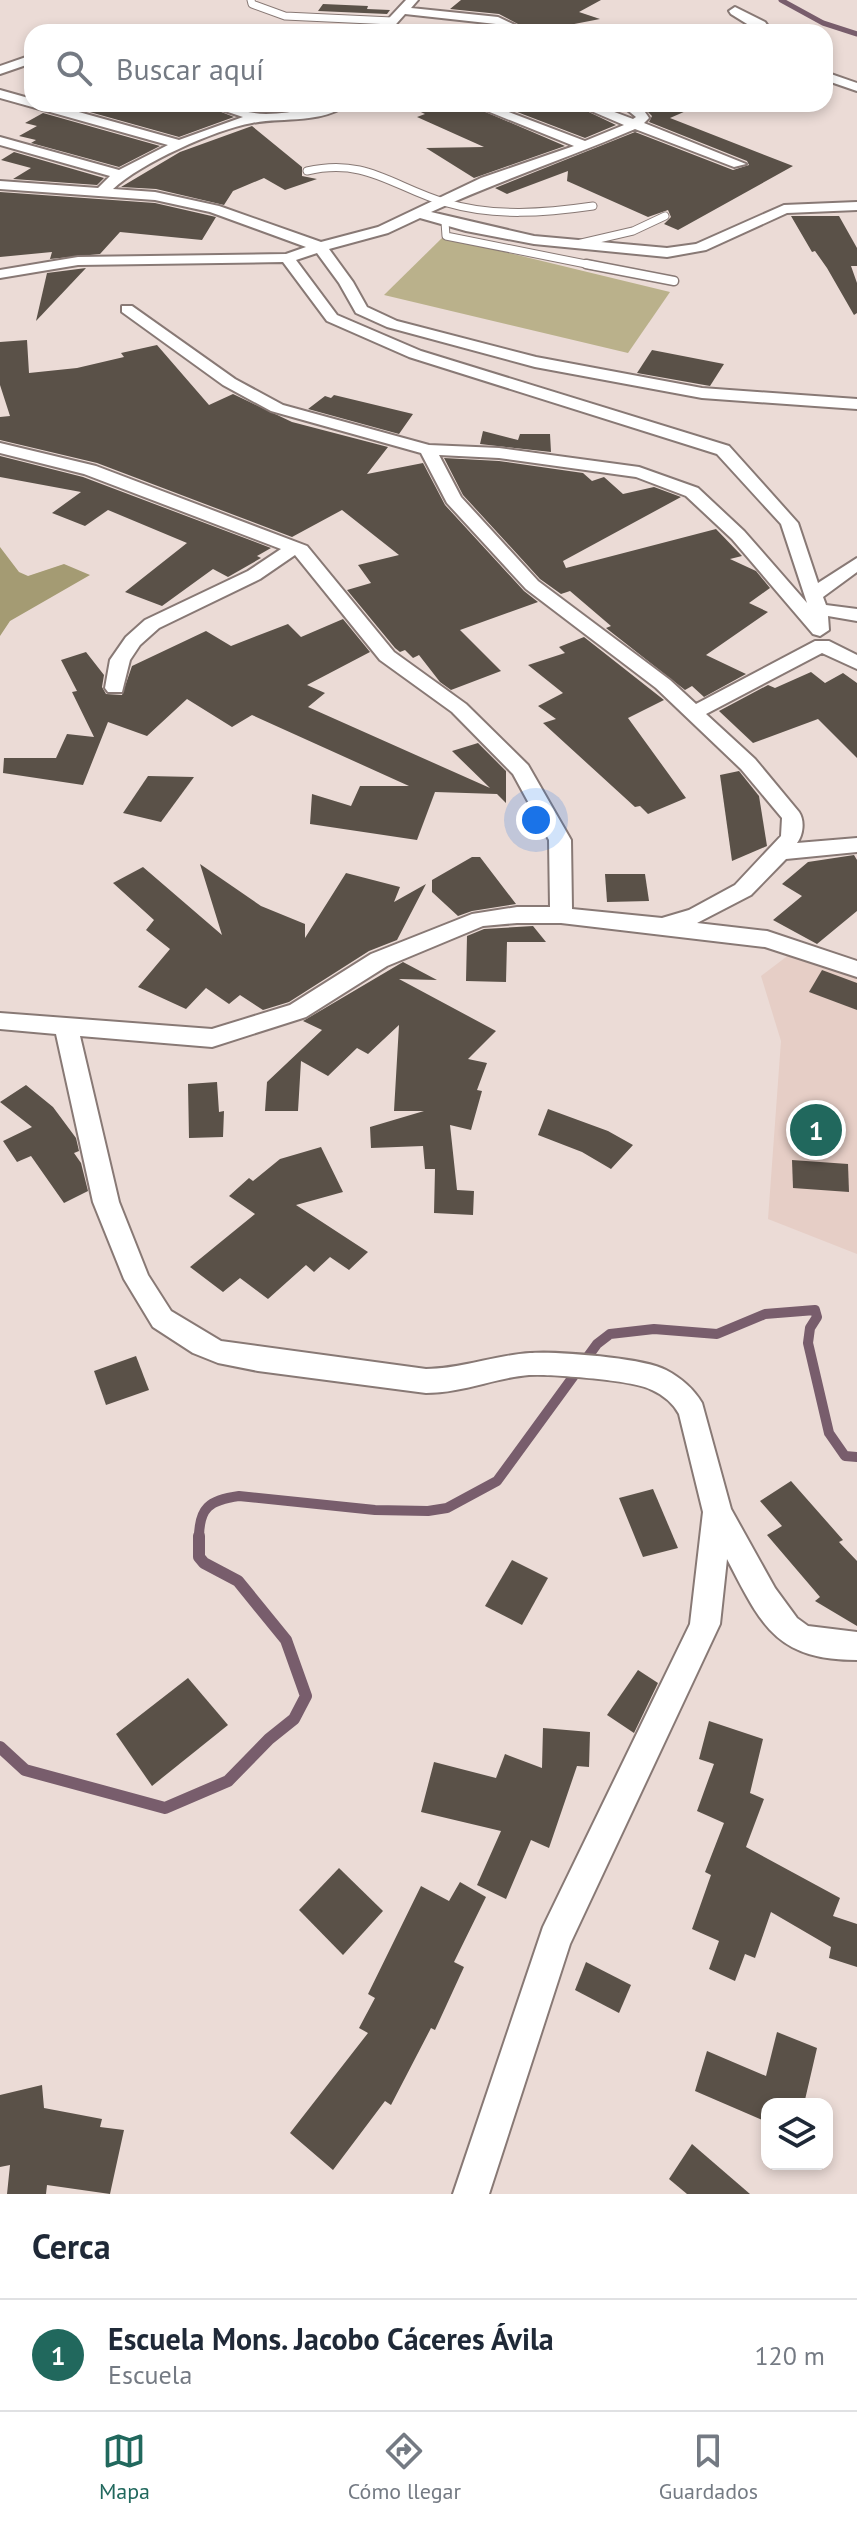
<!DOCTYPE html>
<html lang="es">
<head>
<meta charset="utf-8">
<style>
	body { margin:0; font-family:"PT Sans",sans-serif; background:#f2f2f3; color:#1f2937 }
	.controls { position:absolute; right:24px; bottom:24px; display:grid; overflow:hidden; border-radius:16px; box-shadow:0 4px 12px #0003 }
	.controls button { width:72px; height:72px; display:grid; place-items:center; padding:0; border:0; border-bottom:2px solid #e0e1e3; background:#fff; color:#1f2937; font:40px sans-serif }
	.you { position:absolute; left:536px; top:820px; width:28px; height:28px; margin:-20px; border:6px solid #fff; border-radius:50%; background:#1a73e8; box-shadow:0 0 0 12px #1a73e833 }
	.badge { display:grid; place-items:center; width:52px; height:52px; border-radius:50%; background:#21685d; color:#fff; font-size:26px; font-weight:700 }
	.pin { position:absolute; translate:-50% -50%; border:4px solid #fff; box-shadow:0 2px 8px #0006 }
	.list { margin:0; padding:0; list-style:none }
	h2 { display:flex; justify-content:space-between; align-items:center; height:104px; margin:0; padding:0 32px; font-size:34px }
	h2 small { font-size:26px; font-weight:400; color:#747a83 }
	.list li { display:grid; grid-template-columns:52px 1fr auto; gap:24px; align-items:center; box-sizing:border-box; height:112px; padding:0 32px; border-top:2px solid #e0e1e3 }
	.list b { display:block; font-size:30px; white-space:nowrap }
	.list p { margin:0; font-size:26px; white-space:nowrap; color:#747a83 }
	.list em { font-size:26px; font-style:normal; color:#747a83 }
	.icon { flex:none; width:44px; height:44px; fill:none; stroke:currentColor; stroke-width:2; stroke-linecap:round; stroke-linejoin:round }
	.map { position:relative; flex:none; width:857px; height:2194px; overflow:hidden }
	.search { position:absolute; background:#fff; box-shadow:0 4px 12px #0003; left:24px; right:24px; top:24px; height:88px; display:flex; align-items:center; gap:20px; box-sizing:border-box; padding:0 28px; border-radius:24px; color:#747a83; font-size:30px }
	.sheet { height:216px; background:#fff }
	nav { display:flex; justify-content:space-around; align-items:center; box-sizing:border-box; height:112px; border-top:2px solid #e0e1e3; background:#fff; font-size:22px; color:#747a83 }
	nav a { display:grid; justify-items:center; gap:4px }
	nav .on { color:#21685d }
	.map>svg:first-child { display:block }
</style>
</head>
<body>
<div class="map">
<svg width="857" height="2194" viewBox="0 0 857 2194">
	<rect width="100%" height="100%" fill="#ebdbd6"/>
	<path fill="#e6cec6" d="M790 954 857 979V1254L768 1219 781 1041 761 976Z"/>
	<path fill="#bab18b" d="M443 237 670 292 628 353 384 295Z"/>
	<path fill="#a49b73" d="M0 547 19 572 28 576 64 564 90 575 10 621 0 636Z"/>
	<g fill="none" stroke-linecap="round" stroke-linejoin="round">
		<path stroke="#785d6c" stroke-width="5" d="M781 0 823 23 857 34"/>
		<path stroke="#785d6c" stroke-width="10" d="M199 1538C199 1508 209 1500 239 1496L375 1510 428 1511 447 1508 497 1481 597 1344 610 1334 654 1329 717 1334 765 1314 815 1310 817 1317 810 1328 808 1343 829 1433 845 1456 857 1457"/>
		<path stroke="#785d6c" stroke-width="12" d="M0 1747 25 1770 165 1808 228 1781 269 1739 294 1719 306 1696 286 1640 238 1581 204 1563 199 1557V1536"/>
	</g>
	<g fill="#5a5148">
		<path d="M461 0H601L579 12 600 19 533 32 499 14 450 9Z"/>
		<path d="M323 4 368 6 367 9 390 10 387 14 318 11Z"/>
		<path d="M310 24 377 27 373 32H304Z"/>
		<path d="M61 104H201L234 117 179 137Z"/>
		<path d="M404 104H467L565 146 474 178 426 148 484 147 417 117 425 114Z"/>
		<path d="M496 104H572L616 125 585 138Z"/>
		<path d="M640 104H702L670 118 793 166 678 230 664 224 671 217 668 210 648 217 567 181 568 171 507 194 495 188 635 132 733 170 749 165 747 161 649 122 652 116Z"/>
		<path d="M43 113 160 146 119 167 31 143 36 140 19 136 37 126 25 123Z"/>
		<path d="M252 126 302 167V176L317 179 285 190 264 178 233 191 224 205 156 189 121 187 180 152Z"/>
		<path d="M14 152 104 178 97 185 13 179 31 168 1 160Z"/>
		<path d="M0 192 155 203 216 217 202 240 120 232 100 254 50 259 52 252 0 257Z"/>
		<path d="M791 216H839L857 248V266H851L857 283V313L854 315 827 268 815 251 812 252Z"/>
		<path d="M86 268 36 321 47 273Z"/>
		<path d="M27 340 29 373 77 368 124 357 121 353 157 345 209 405 233 394 292 422 388 447 367 474 423 463 445 505 524 591 538 602 460 630 501 671 451 690 440 682 419 655 413 658 405 650 400 652 395 648 347 590 371 583 358 565 399 555 342 510 292 537 97 463 0 440V417L10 416 0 385V342Z"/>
		<path d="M652 350 724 364 710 386 637 373Z"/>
		<path d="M334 395 413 414 399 434 308 409 325 396 331 398Z"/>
		<path d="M483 431 518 440 520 434H550L551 452 480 444Z"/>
		<path d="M0 456 83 477 271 548 257 556 261 558 228 577 213 569 162 606 125 592 187 543 108 510 85 526 52 513 81 492 0 477Z"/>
		<path d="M444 458 499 461 583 473 592 481 604 477 623 494 654 487 681 497 563 561 566 568 716 529 742 556 730 559 756 571 770 588 749 603 768 612 706 655 746 674 704 697 692 686 685 690 606 628 611 626 570 591 561 594 540 579 463 495Z"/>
		<path d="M343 619 370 652 307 685 325 693 308 707 490 788 452 751 478 743 506 771V803L497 794 435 792 417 840 310 824 312 794 351 806 360 786H409L252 715 232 727 187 699 147 736 108 722 83 785 3 773 4 758H56L67 734 94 737 72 692 77 691 61 660 86 652 104 675 102 687 106 694 122 695 132 666 206 631 231 646 288 624 301 637Z"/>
		<path d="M584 637 664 700 628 718 686 798 648 814 640 806 635 807 543 723 556 719 538 706 563 693 528 665 565 653 559 647Z"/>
		<path d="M811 672 825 683 843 673 857 683V758L818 719 753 743 719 711 768 685 775 688Z"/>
		<path d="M739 771 759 796 767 846 732 861 720 775Z"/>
		<path d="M148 776 194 777 161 822 123 813Z"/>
		<path d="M854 855 857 860V911L817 944 773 920 802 896 782 884 808 862Z"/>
		<path d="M472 857H480L516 904 472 911 458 916 432 892V880Z"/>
		<path d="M200 864 261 906 305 924V938L346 873 400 887 394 902 426 884 397 940 369 951 289 1002 263 1010 240 995 229 1004 206 988 186 1009 138 987 170 949 146 930 154 920 113 883 143 867 222 935Z"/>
		<path d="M605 874H645L649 901 607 902Z"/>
		<path d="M533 926 546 942H507L506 982 466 981 467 936 484 929Z"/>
		<path d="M403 962 437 980 399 979 496 1031 468 1059 487 1063 477 1090 482 1091 471 1130 450 1125 457 1190 474 1191 473 1215 434 1213 435 1169H425L423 1146 371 1148 370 1127 424 1111H394L399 1025 368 1054 357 1048 328 1076 301 1061 298 1111H265L267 1082 322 1030 303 1021Z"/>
		<path d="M822 970 857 983V1010L809 992Z"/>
		<path d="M217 1082 219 1112 224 1111 223 1137 189 1138 188 1084Z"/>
		<path d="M26 1085 53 1107 76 1138 79 1151 74 1153 81 1163 88 1191 64 1203 31 1156 17 1162 3 1141 32 1127 0 1102Z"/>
		<path d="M548 1109 608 1131 633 1145 611 1169 582 1152 538 1135Z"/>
		<path d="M321 1147 343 1192 296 1205 368 1252 349 1270 330 1257 314 1272 306 1265 268 1299 240 1278 223 1292 190 1267 255 1214 229 1196 249 1178 253 1181 280 1159Z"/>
		<path d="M792 1160 848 1164 849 1192 793 1188Z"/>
		<path d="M136 1356 149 1390 106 1405 94 1371Z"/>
		<path d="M791 1481 843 1540 839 1542 857 1561V1626L815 1601 820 1597 767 1535 782 1526 760 1501Z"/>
		<path d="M653 1489 678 1548 643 1557 619 1498Z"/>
		<path d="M512 1560 548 1578 522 1625 485 1606Z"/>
		<path d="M638 1670 658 1683 634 1733 607 1715Z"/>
		<path d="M188 1678 228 1725 152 1786 116 1734Z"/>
		<path d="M709 1721 763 1739 750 1793 764 1799 746 1847 840 1898 833 1916 857 1924V1967L829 1958 831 1947 771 1912 755 1958 745 1954 735 1981 709 1969 719 1941 692 1929 711 1875 705 1872 724 1823 697 1811 714 1764 699 1759Z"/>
		<path d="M543 1728 590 1732 589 1767 577 1766 549 1848 531 1840 506 1899 477 1885 501 1831 421 1812 434 1762 496 1778 505 1754 542 1768Z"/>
		<path d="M339 1868 383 1911 343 1955 299 1910Z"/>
		<path d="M460 1882 486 1897 454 1962 464 1967 435 2030 431 2028 391 2105 385 2101 333 2170 290 2133 368 2033 359 2028 375 1998 368 1994 421 1886 449 1901Z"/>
		<path d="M586 1962 631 1985 619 2013 575 1990Z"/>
		<path d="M777 2032 817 2048 804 2104H767V2122L695 2091 707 2051 766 2076Z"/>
		<path d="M42 2085 44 2108 102 2119 100 2127 124 2130 110 2194 47 2185 46 2194H7L10 2165 0 2167V2095Z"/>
		<path d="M692 2144 750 2194H687L669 2179Z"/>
	</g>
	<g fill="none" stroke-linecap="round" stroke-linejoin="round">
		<defs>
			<g id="lane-far1">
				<path d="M251 0 252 4 285 16 392 21"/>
				<path d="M307 171C367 157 394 188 447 203 494 217 545 213 593 206"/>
				<path d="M445 222 446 236 596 266"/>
				<path d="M577 244 633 231 665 216"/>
			</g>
			<path id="lane" d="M586 264 674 281"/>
			<g id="street">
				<path d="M406 0H418L411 8 498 17 530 32H514L496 24 405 14 389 32H376Z"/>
				<path d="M735 7 765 22 772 32H760L731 14 729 11Z"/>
				<path d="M32 55V63L0 74V66Z"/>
				<path d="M825 72 857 83V91L825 80Z"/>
				<path d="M0 90 32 99V104H50L179 140 243 117 204 104C225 104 245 114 266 114 295 114 320 104 348 104 322 124 283 117 252 123 214 130 141 163 113 189L155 192 219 206 321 242 378 227 481 178 574 146 470 104H488L585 141 624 125 575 104H593L633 119 636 117 620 104C635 104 641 104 649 118L644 123 746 164 734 167 635 129C568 158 498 181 431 212L534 236 667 248 696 244 784 205 857 202V210L787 213 706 250 667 257 534 244 466 231 420 218 388 233 329 249 353 282 367 307 397 321 536 357 702 388 857 399V409L702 398 535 367 387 327 356 313 339 283 317 253 296 260 337 315 421 351 729 446 798 523 818 583 857 558V572L823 597 826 605 857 609V621L828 616 829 630 820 636 813 634 732 539 686 496 636 477 499 458 439 455 461 497 538 581 670 680 696 704 815 641H829L857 655V669L822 653 706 714 755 759 799 812C805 821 803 835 797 843L857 838V852L786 859 751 895 697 923 767 931 857 961V977L765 947 561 923H517L483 926 387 966 306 1017 212 1047 80 1036 119 1202 148 1275 171 1311 221 1341 426 1369C462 1369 495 1355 530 1353 556 1351 645 1358 666 1370 681 1378 693 1388 702 1403L731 1509 775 1588 797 1618 808 1626 857 1632V1660C775 1660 761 1624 727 1559L720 1624 570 1944 489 2194H453L543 1927 690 1624 703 1512 679 1414C673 1403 663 1395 652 1390 635 1380 551 1374 529 1375 494 1378 462 1393 426 1393L258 1371 218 1363 193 1353 153 1327 124 1279 93 1202 56 1034 0 1029V1013L212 1029 290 1005 371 954 472 914 517 907H550L549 840 513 774 452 712 380 660 295 555 260 579 159 628 140 645 130 660 122 692H108L105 688 110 660 126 637 145 620 248 571 281 549 84 474 0 453V443L96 466 307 546 394 652 466 704 528 765 571 840 572 909 662 918 689 910 735 885 781 836 782 818 741 769 656 688 526 589 447 503 421 453 271 411 223 385 122 312V306H132L235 379 283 405 429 445 499 448 639 467 698 488 744 531 807 603 781 524 717 454 409 357 327 321 283 262 78 265 0 278V270L78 257 286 254 306 247 210 212 155 200 0 189V181L98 188 110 176 0 145V137L119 170 168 145 0 98Z"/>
			</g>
		</defs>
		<use href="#lane-far1" stroke="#887975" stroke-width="9"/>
		<use href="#lane" stroke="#887975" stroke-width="11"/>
		<use href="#street" stroke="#887975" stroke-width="4"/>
		<use href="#lane-far1" stroke="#fff" stroke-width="7"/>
		<use href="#lane" stroke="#fff" stroke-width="8"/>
		<use href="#street" fill="#fff" fill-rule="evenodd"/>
	</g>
</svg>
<div class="controls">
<button><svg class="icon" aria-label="layers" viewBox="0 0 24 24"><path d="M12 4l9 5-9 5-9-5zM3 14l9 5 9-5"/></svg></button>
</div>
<div class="you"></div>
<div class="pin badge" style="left:816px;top:1130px">1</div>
<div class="search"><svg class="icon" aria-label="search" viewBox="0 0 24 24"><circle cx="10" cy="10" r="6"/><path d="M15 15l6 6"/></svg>Buscar aquí</div>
</div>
<section class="sheet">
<h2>Cerca<small></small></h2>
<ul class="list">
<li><span class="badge">1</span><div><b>Escuela Mons. Jacobo Cáceres Ávila</b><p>Escuela</p></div><em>120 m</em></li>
</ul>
</section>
<nav>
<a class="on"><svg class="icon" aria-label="map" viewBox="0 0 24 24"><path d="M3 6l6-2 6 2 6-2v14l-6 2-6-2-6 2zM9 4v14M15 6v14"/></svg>Mapa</a>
<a><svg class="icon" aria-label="directions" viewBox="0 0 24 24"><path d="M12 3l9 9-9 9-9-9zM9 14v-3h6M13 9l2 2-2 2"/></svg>Cómo llegar</a>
<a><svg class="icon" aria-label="saved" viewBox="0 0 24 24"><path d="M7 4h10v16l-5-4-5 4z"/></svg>Guardados</a>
</nav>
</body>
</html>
